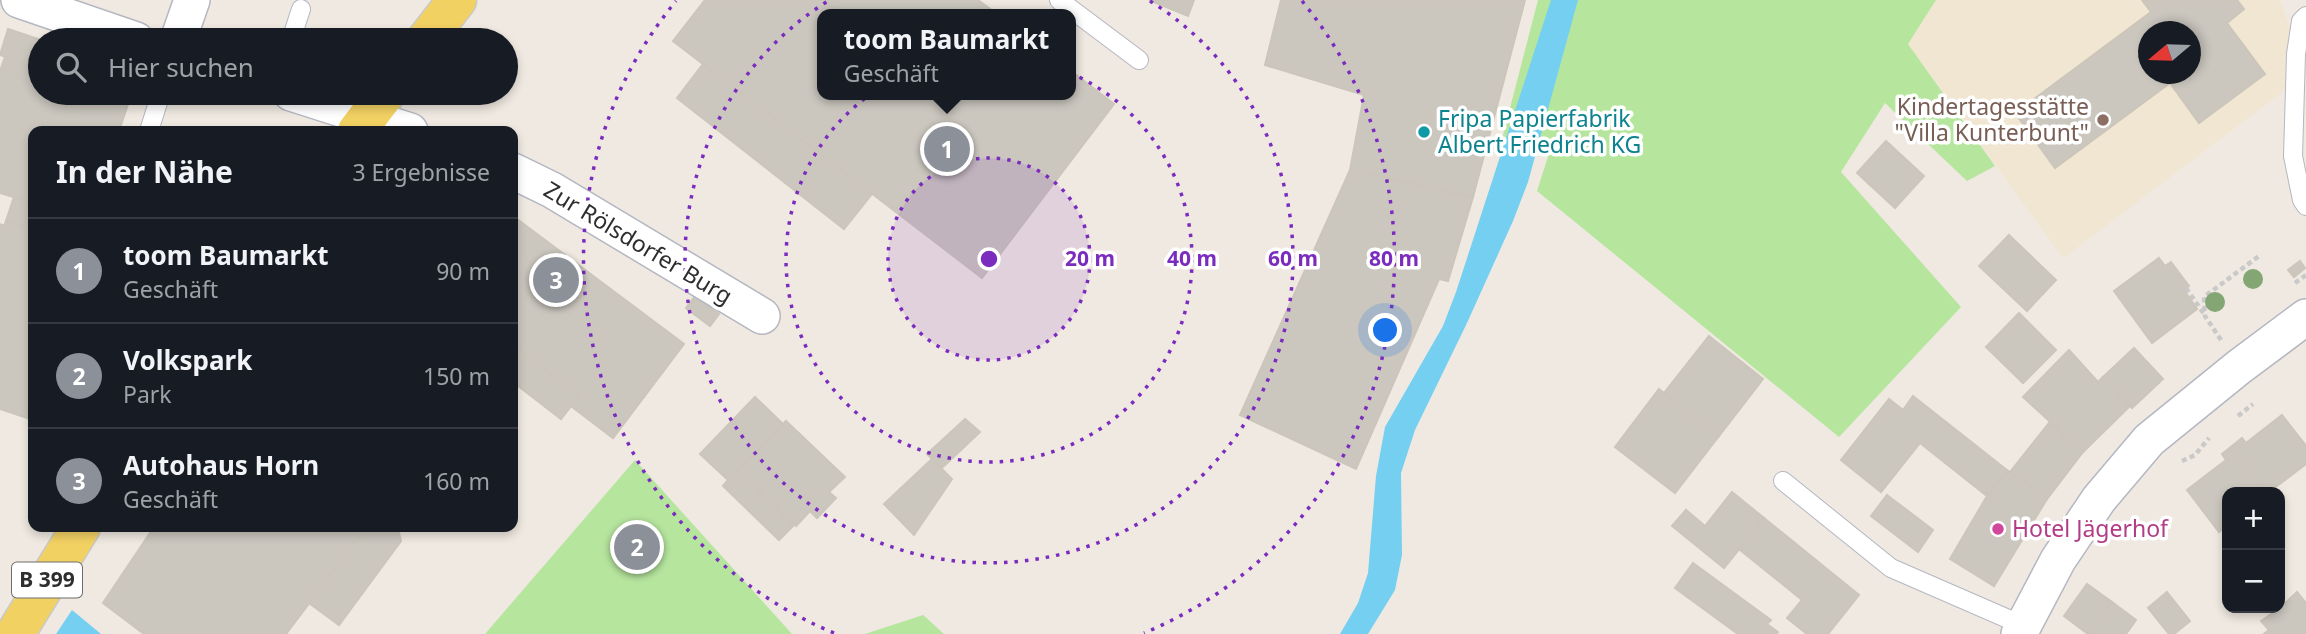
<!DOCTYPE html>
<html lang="de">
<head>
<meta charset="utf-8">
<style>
	body { margin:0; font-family:"Noto Sans",sans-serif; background:#242831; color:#f1f3f6 }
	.controls { position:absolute; right:21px; bottom:21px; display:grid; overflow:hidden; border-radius:14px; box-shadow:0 4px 10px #0003 }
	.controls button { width:63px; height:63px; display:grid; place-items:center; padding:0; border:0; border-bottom:2px solid #363941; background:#171b24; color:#f1f3f6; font:35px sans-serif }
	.compass { position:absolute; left:2138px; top:21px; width:63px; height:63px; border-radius:50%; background:#171b24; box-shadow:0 4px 10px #0003; rotate:251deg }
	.you { position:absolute; left:1386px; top:331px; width:24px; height:24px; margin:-18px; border:5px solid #fff; border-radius:50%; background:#1a73e8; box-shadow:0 0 0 10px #1a73e833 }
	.badge { display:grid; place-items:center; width:46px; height:46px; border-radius:50%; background:#8c9099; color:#fff; font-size:23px; font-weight:700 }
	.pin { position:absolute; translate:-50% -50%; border:4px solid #fff; box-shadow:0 2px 7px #0006 }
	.popup { position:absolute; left:817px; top:9px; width:259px; height:91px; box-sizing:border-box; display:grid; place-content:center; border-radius:14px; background:#171b24; filter:drop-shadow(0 2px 5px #0005); font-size:23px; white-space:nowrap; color:#9ea1a6 }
	.popup b { font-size:26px; color:#f1f3f6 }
	.popup::after { content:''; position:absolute; left:50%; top:100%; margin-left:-14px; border:14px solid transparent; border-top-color:#171b24 }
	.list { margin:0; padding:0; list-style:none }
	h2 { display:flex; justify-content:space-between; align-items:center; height:91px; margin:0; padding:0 28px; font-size:30px }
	h2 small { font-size:23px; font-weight:400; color:#9ea1a6 }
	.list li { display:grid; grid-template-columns:46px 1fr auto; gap:21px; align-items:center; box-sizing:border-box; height:105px; padding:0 28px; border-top:2px solid #363941 }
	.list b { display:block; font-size:26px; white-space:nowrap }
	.list p { margin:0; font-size:23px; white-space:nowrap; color:#9ea1a6 }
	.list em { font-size:23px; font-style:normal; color:#9ea1a6 }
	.icon { flex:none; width:38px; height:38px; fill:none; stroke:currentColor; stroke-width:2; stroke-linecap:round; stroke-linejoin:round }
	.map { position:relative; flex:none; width:2306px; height:634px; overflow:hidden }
	.search { position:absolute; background:#171b24; box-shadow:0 4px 10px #0003; left:28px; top:28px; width:490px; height:77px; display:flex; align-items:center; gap:18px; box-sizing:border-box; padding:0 24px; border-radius:38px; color:#9ea1a6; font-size:26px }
	.panel { position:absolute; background:#171b24; box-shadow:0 4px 10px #0003; left:28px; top:126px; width:490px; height:406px; border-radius:14px }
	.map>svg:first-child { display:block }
</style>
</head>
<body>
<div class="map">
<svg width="2306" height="634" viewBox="0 0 2306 634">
	<rect width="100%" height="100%" fill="#efe9e1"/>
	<path fill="#f0e6d1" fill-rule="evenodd" d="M1936 0H2280L2306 74 2063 258 1908 44ZM2148 32H2190V74H2148Z"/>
	<g fill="#b6e59e">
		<path d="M1538 0H1936L1908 44 1995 166 1967 181 1885 103 1841 172 1961 307 1839 437 1537 191 1552 144 1502 139Z"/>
		<path d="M635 460 792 634H485Z"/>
		<path d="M923 615 944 634H865Z"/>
	</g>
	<g fill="#75cff0">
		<path d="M1551 0H1578L1528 182 1513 221 1467 323 1415 430 1401 473 1402 555 1395 590 1368 634H1340L1358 603 1368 573 1376 476 1385 427 1443 326 1456 292Z"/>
		<path d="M72 610 101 634H56Z"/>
	</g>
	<g fill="#cbc7bf" stroke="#cbc5ba" stroke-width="2" fill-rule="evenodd">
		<path d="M705 0H978L997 14H823V95H1071V71L1114 104 982 278 673 41Z"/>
		<path d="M1149 0H1194L1188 16Z"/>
		<path d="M1281 0H1525L1473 197 1350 170 1364 95 1265 65Z"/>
		<path d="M2142 0H2237L2244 9 2227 23 2265 74 2199 123 2170 83 2055 168 2015 113 2151 12ZM2148 32H2190V74H2148Z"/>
		<path d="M8 29 41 40 40 69 0 55Z"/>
		<path d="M5 57 40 69V93H116L130 98 119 131H33V203L0 193V71Z"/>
		<path d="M703 64 872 194 844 229 677 98Z"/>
		<path d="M1886 141 1924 176 1895 208 1857 173Z"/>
		<path d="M1350 170 1473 197 1448 281 1439 279 1356 469 1240 415Z"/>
		<path d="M14 197 33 203V231L6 221Z"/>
		<path d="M513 216 684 344 613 438 571 406 579 396 513 346Z"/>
		<path d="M6 221 33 231V400L27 418 0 409V224L4 226Z"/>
		<path d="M2009 235 2056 280 2027 311 1979 266Z"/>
		<path d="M2159 258 2165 266 2171 262 2189 286 2184 290 2197 309 2152 343 2114 291Z"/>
		<path d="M2300 261 2305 268 2294 277 2288 270Z"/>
		<path d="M695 296 719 314 710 326 686 308Z"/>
		<path d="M2019 313 2056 350 2023 383 1986 347Z"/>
		<path d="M1709 336 1763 379 1719 436 1664 393Z"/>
		<path d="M513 346 579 396 561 419 513 382Z"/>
		<path d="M2134 348 2163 379 2132 408 2103 377Z"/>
		<path d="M2069 350 2098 382 2103 377 2130 406 2083 452 2023 397Z"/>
		<path d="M1659 389 1719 436 1675 493 1615 447Z"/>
		<path d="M1913 396 2008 471 1987 496 1920 443 1881 492 1841 460 1889 399 1903 410Z"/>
		<path d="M755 397 783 424 738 470 794 525 779 540 723 486 728 480 700 454Z"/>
		<path d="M2282 415 2306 446V464L2269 492H2266L2231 447 2242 438 2246 443Z"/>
		<path d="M965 419 980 432 942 468 927 454Z"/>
		<path d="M786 421 845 477 829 492 836 498 817 518 810 511 796 526 738 470Z"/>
		<path d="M2049 423 2083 452 2047 499 2010 472Z"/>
		<path d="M2231 447 2266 492H2227V525L2219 532 2187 490 2226 460 2222 454Z"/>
		<path d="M932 459 952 479 914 535 884 504Z"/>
		<path d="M2008 471 2047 499 1994 586 1950 559 1987 496Z"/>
		<path d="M1732 492 1764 518 1724 568 1672 526 1686 510 1705 526Z"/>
		<path d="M1887 495 1933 530 1918 552 1871 516Z"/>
		<path d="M1764 518 1859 595 1828 634H1807L1787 618 1802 600 1739 549Z"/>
		<path d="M154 527H367L286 634H144L103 603Z"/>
		<path d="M367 527H391L399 533 401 541 339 625 309 603Z"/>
		<path d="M1693 563 1771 620 1767 624 1778 632 1776 634H1738L1675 588Z"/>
		<path d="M2087 584 2112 602 2088 634 2064 616Z"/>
		<path d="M2167 592 2190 621 2174 634H2169L2148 608Z"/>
		<path d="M2297 592 2306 603V634H2264L2269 630 2261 621 2280 608Z"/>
		<path d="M2112 602 2136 620 2126 634H2088Z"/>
	</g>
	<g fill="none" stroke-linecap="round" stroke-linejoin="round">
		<defs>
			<g id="service">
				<path d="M1059 0 1139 60"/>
				<path d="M2306 16 2301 21 2296 54 2293 156 2302 200 2306 206"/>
				<path d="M291 40 301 9"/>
				<path d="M149 131 161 93"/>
				<path d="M1783 481 1891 568 2022 625"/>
			</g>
			<g id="minor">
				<path d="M19 0 136 40"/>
				<path d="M178 40 192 0"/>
				<path d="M291 93 410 131"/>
				<path d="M513 171 552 190 762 316"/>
				<path d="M2019 634 2058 560 2099 499 2149 440 2239 367 2306 317"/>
			</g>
			<g id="primary">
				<path d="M426 40 457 0"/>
				<path d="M357 131 386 93"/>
				<path d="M15 634 81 527"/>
			</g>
		</defs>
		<use href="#service" stroke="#b4b7c1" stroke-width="20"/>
		<use href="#minor" stroke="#b4b7c1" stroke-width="38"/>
		<use href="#primary" stroke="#c9c9c9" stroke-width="41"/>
		<g stroke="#c9c9c9" stroke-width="4.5" stroke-dasharray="5 3.5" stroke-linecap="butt">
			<path d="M2295 283 2306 275"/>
			<path d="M2186 288 2204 314"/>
			<path d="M2221 340 2205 316 2204 297 2259 256"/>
			<path d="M2238 416 2253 404"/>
			<path d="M2182 461 2195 455 2209 438"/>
		</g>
		<use href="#service" stroke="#fff" stroke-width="18"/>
		<use href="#minor" stroke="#fff" stroke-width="35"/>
		<use href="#primary" stroke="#f2d163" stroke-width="38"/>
	</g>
	<g fill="#84a574">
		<circle cx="2253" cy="279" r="10"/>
		<circle cx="2215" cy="302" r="10"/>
	</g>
	<circle cx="989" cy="259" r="101" fill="#7b2cbf" fill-opacity=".12"/>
	<g fill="none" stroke="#7b2cbf" stroke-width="3.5" stroke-dasharray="3.5 7">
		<circle cx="989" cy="259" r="101"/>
		<circle cx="989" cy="259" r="203"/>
		<path d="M1150 1A304 304 0 1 1 828 1"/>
		<path d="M834 633A405 405 0 0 1 676 1M1302 1A405 405 0 0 1 1144 633"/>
	</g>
	<circle fill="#8d6e63" stroke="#fff" stroke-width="2.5" cx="2103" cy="120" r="7"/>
	<circle fill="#0f9aa8" stroke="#fff" stroke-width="2.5" cx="1424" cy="132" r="7"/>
	<circle fill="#d1479c" stroke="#fff" stroke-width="2.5" cx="1998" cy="529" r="7"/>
	<g text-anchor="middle" stroke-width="7" stroke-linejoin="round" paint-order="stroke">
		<rect fill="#fff" stroke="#6d6d6d" stroke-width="2" x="12" y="562.5" width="70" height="35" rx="5"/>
		<g font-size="21" font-weight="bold" fill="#2e2e2e">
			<text x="47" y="587">B 399</text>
		</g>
		<g font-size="23" fill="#785e54" stroke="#fff" text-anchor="end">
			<text x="2089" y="115">Kindertagesstätte<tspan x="2089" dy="26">"Villa Kunterbunt"</tspan></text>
		</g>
		<g font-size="23" fill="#0d838f" stroke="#fff" text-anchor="start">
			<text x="1438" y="127">Fripa Papierfabrik<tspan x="1438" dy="26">Albert Friedrich KG</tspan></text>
		</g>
		<g font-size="23" fill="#2e2e2e" stroke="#fff">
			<text transform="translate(638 243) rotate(31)" y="8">Zur Rölsdorfer Burg</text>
		</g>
		<g font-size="23" fill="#b23c85" stroke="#fff" text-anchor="start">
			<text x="2012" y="537">Hotel Jägerhof</text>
		</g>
	</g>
	<circle cx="989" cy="259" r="10" fill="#7b2cbf" stroke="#fff" stroke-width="3.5"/>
	<g font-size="21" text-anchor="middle" font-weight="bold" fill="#7b2cbf" stroke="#fff" stroke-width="7" stroke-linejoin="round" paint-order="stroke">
		<text x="1090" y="266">20 m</text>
		<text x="1192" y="266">40 m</text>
		<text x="1293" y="266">60 m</text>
		<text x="1394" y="266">80 m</text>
	</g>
</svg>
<div class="controls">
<button>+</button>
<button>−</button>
</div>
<svg class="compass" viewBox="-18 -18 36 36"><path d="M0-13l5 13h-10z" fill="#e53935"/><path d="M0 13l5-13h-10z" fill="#9ea1a6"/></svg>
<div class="you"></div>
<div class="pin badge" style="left:947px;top:149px">1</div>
<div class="popup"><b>toom Baumarkt</b>Geschäft</div>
<div class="pin badge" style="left:637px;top:547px">2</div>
<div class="pin badge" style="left:556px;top:280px">3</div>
<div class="search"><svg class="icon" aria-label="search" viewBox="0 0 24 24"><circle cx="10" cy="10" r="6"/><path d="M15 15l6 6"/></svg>Hier suchen</div>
<section class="panel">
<h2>In der Nähe<small>3 Ergebnisse</small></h2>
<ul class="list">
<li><span class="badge">1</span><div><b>toom Baumarkt</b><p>Geschäft</p></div><em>90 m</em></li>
<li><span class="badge">2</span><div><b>Volkspark</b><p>Park</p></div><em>150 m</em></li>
<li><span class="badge">3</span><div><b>Autohaus Horn</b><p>Geschäft</p></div><em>160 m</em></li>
</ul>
</section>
</div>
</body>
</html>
